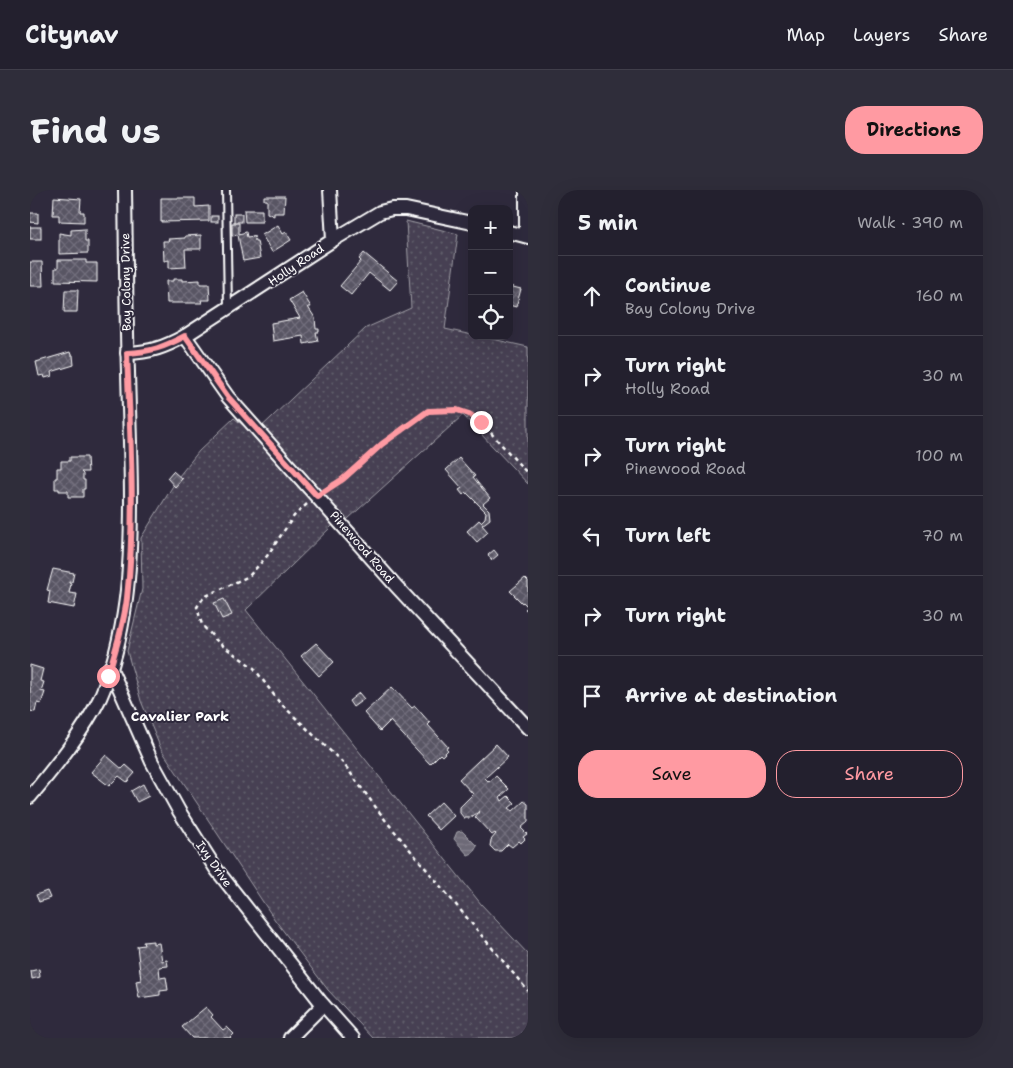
<!DOCTYPE html>
<html lang="en">
<head>
<meta charset="utf-8">
<style>
	body { margin:0; font-family:"Shantell Sans",sans-serif; background:#2f2d3a; color:#f1f3f6 }
	.controls { position:absolute; right:15px; top:15px; display:grid; overflow:hidden; border-radius:10px; box-shadow:0 5px 20px #0002 }
	.controls button { width:45px; height:45px; display:grid; place-items:center; padding:0; border:0; border-bottom:1px solid #403e4a; background:#23202e; color:#f1f3f6; font:25px sans-serif }
	.stop { position:absolute; width:15px; height:15px; margin:-11px; border:4px solid #ff9aa2; border-radius:50%; background:#fff }
	.stop.end { background:#ff9aa2; border-color:#fff; box-shadow:0 1px 5px #0008 }
	.list { margin:0; padding:0; list-style:none }
	h2 { display:flex; justify-content:space-between; align-items:center; height:65px; margin:0; padding:0 20px; font-size:21px }
	h2 small { font-size:16px; font-weight:400; color:#a3a3aa }
	.list li { display:grid; grid-template-columns:32px 1fr auto; gap:15px; align-items:center; box-sizing:border-box; height:80px; padding:0 20px; border-top:1px solid #403e4a }
	.list b { display:block; font-size:19px; white-space:nowrap }
	.list p { margin:0; font-size:16px; white-space:nowrap; color:#a3a3aa }
	.list em { font-size:16px; font-style:normal; color:#a3a3aa }
	.actions { display:flex; gap:10px; padding:15px 20px }
	.actions a { flex:1; padding:11px 0; border:1px solid #ff9aa2; border-radius:20px; text-align:center; font-size:18px; color:#ff9aa2 }
	.actions .main { background:#ff9aa2; color:#111 }
	.icon { flex:none; width:28px; height:28px; fill:none; stroke:currentColor; stroke-width:2; stroke-linecap:round; stroke-linejoin:round }
	.map { position:relative; flex:none; width:498px; height:848px; overflow:hidden; border-radius:20px }
	header { display:flex; align-items:center; gap:30px; box-sizing:border-box; height:70px; padding:0 25px; background:#23202e; border-bottom:1px solid #403e4a }
	header strong { font-size:24px }
	nav { display:flex; gap:28px; margin-inline-start:auto; font-size:18px }
	.intro { display:flex; align-items:center; justify-content:space-between; box-sizing:border-box; height:120px; padding:0 30px }
	h1 { margin:0; font-size:35px }
	.button { padding:12px 22px; border-radius:20px; background:#ff9aa2; color:#111; font-size:18px; font-weight:700 }
	main { display:flex; gap:30px; padding:0 30px }
	aside { flex:1; background:#23202e; border-radius:20px; box-shadow:0 5px 20px #0002 }
	.map>svg:first-child { display:block }
</style>
</head>
<body>
<header>
<strong>Citynav</strong>
<nav><a>Map</a><a>Layers</a><a>Share</a></nav>
</header>
<div class="intro"><h1>Find us</h1><a class="button">Directions</a></div>
<main>
<div class="map">
<svg width="498" height="848" viewBox="0 0 498 848">
	<defs>
		<pattern id="grass-dots" width="8" height="8" patternUnits="userSpaceOnUse" patternTransform="scale(1.25)"><rect width="8" height="8" fill="#464152"/><path d="M2 2h.1M6 6h.1" fill="none" stroke="#625e6c" stroke-width="1.8" stroke-linecap="round"/></pattern>
		<pattern id="water-rules" width="6" height="5" patternUnits="userSpaceOnUse" patternTransform="scale(1.25)"><rect width="6" height="5" fill="#6d6a77"/><path d="M0 2.5h6" fill="none" stroke="#83808b"/></pattern>
		<pattern id="building-cross-hatch" width="8" height="8" patternUnits="userSpaceOnUse" patternTransform="scale(1.25)"><rect width="8" height="8" fill="#595564"/><path d="M0 0l8 8M0 8l8-8" fill="none" stroke="#726e7b"/></pattern>
	</defs>
	<rect width="100%" height="100%" fill="#2f2a3d"/>
	<filter id="ink" filterUnits="userSpaceOnUse"><feTurbulence type="fractalNoise" baseFrequency=".02" numOctaves="2"/><feDisplacementMap in="SourceGraphic" scale="10" xChannelSelector="R" yChannelSelector="G"/><feConvolveMatrix kernelMatrix="1 2 1 2 8 2 1 2 1" color-interpolation-filters="sRGB"/></filter>
	<g filter="url(#ink)">
		<path fill="url(#grass-dots)" stroke="#a2a0a8" d="M376 31 428 44 415 139 442 145V146H449L498 157V294L433 225 308 338 304 334 216 420 451 714 498 764V848H343L298 800 245 730 131 559 111 511 97 461 112 399 111 348 149 286 169 261 204 228 224 244 336 138 381 118Z"/>
		<path fill="url(#water-rules)" stroke="#a7a6ad" d="M432 641 447 656 443 663 438 665 424 649 427 642Z"/>
		<g fill="url(#building-cross-hatch)" stroke="#fff">
			<path d="M234 6H255L254 23H244V26L237 23V10H234Z"/>
			<path d="M24 7 51 9 50 22H54V32L29 31V25H23Z"/>
			<path d="M131 8H165V17L179 16V31L131 32Z"/>
			<path d="M214 20H232V32H215Z"/>
			<path d="M0 23H8V33L0 32Z"/>
			<rect x="204" y="24" width="8" height="8"/>
			<rect x="181" y="26" width="7" height="6"/>
			<path d="M202 33H209V44L216 42 217 47 224 46 225 51H227L230 68 213 71 208 45 202 46Z"/>
			<path d="M248 35 253 44 256 42 261 50 242 62 232 45Z"/>
			<rect x="0" y="37" width="11" height="12"/>
			<path d="M55 39V51H58V63L29 64V43L41 45V40Z"/>
			<path d="M171 45V59H155L156 77 139 78V70L134 71 133 51H139L138 49 155 48V46Z"/>
			<path d="M334 63 368 91 360 100 339 83 321 105 310 96 331 71 329 69Z"/>
			<path d="M28 70H56V73H67V92L25 91V78H28Z"/>
			<path d="M0 72H12L13 96H0Z"/>
			<path d="M143 89H152V91L170 90V94H179L180 110H171L172 113H137L136 91H143Z"/>
			<path d="M479 96 491 99 486 117 479 115Z"/>
			<path d="M35 100H48L47 122H34Z"/>
			<path d="M272 102 281 117H278L285 128 286 139H289V142H286L288 151 274 154 273 146 243 151 241 133 270 128 259 110Z"/>
			<path d="M40 162 41 165H43L44 175 21 182 22 186 15 188 14 185 9 186 6 172Z"/>
			<path d="M40 267H57L58 282H51L53 284V290H55V299H53V307H38V301H29V299H25V288H27V278H31V271H40Z"/>
			<path d="M429 268 445 286 443 287 460 308 453 314 459 320 460 329 452 335 458 342 447 352 437 341 449 330 451 332 455 328 456 322 436 302 433 305 429 300 432 298 416 280Z"/>
			<path d="M143 281 152 289 145 297 137 288Z"/>
			<path d="M464 360 468 365 462 370 458 365Z"/>
			<path d="M23 379 44 383 42 392H39V393L41 394 39 403 47 404 44 418 18 413 20 401 17 400Z"/>
			<path d="M495 388 498 391V421L495 419 498 417 493 412 492 413 480 401Z"/>
			<path d="M194 409 202 425 192 429 184 413Z"/>
			<path d="M286 453 304 472 289 486 271 466Z"/>
			<path d="M0 475 13 479 10 491 14 492 11 501 15 502 11 514 7 513 5 522 0 521Z"/>
			<path d="M362 497 382 518 385 516 400 533 398 535 418 557 416 558 418 560 412 566 410 564 400 574 360 531 350 541 334 523Z"/>
			<path d="M329 503 334 509 323 517 319 511Z"/>
			<path d="M466 554 478 567 455 588 459 592 466 586 479 599 470 607 472 611 478 606 485 613 479 618 483 621 494 611 498 614V632L491 638 497 644 493 647 495 649 491 653 489 651 482 657 478 654 471 661H465L460 656 461 650 466 644 465 643 462 645 445 627 450 621 440 628H434L430 623V617L443 604 429 589Z"/>
			<path d="M76 565 92 579 96 575 105 583 97 592 89 586 79 596 61 582Z"/>
			<path d="M113 594 119 606 107 612 101 601Z"/>
			<path d="M411 612 424 626 409 640 396 626Z"/>
			<path d="M17 701 20 708 9 712 6 705Z"/>
			<path d="M123 751V754L129 753 132 771 137 770 138 776 129 777 130 788 136 787 138 800 130 801V805L109 808 106 791 111 790 107 756 114 755 113 752Z"/>
			<path d="M9 779 10 787 2 789 1 781Z"/>
			<path d="M176 817 183 825 181 827 193 840 197 837 204 844 200 848H162L152 837Z"/>
		</g>
		<g fill="none" stroke-linecap="round" stroke-linejoin="round">
			<defs>
				<path id="lane" d="M196 0 198 118"/>
				<g id="street">
					<path d="M300 0 303 50"/>
					<path d="M479 42 498 47"/>
					<path d="M496 46V0"/>
					<path d="M155 146 198 207 367 397 498 538"/>
					<path d="M97 163C121 162 135 157 155 146L303 50 350 22 362 19H376L442 33"/>
					<path d="M80 477 122 572 149 621 186 679 290 811 323 848"/>
					<path d="M0 607C24 578 54 541 70 508 97 446 101 378 101 311 101 268 99 225 98 182 96 121 96 61 95 0"/>
					<path d="M260 848 293 815"/>
				</g>
			</defs>
			<use href="#lane" stroke="#fff" stroke-width="10"/>
			<use href="#street" stroke="#fff" stroke-width="16"/>
			<g stroke="#fff" stroke-width="2.5" stroke-dasharray="4 4" stroke-linecap="butt">
				<path d="M296 300 313 289 352 254 398 221 427 220 439 224 451 232 498 284"/>
				<path d="M277 314 264 326 237 366 219 386 174 407 167 417 172 435 189 453 224 478 249 512 313 573 356 631 498 801"/>
			</g>
			<use href="#lane" stroke="#2f2a3d" stroke-width="6"/>
			<use href="#street" stroke="#2f2a3d" stroke-width="12"/>
		</g>
	</g>
	<g fill="none" stroke-linecap="round" stroke-linejoin="round" filter="url(#ink)">
		<path stroke="#ff9aa2" stroke-width="6" d="M78 486C85 460 94 435 97 408 106 327 100 244 97 163 121 162 134 157 155 146L198 207 287 306 313 289 352 254 398 221 427 220 439 224 451 232"/>
	</g>
	<g text-anchor="middle" stroke-width="4" stroke-linejoin="round" paint-order="stroke">
		<g font-size="12" fill="#fff" stroke="#2f2a3d">
			<text transform="translate(266 75) rotate(-34)" y="4">Holly Road</text>
			<text transform="translate(96 92) rotate(-91)" y="4">Bay Colony Drive</text>
			<text transform="translate(332 357) rotate(49)" y="4">Pinewood Road</text>
			<text transform="translate(184 674) rotate(55)" y="4">Ivy Drive</text>
		</g>
		<g font-size="14" font-weight="bold" fill="#fff" stroke="#2f2a3d">
			<text x="150" y="531">Cavalier Park</text>
		</g>
	</g>
</svg>
<div class="controls">
<button>+</button>
<button>−</button>
<button><svg class="icon" aria-label="locate" viewBox="0 0 24 24"><circle cx="12" cy="12" r="6"/><path d="M12 2v4M12 18v4M2 12h4M18 12h4"/></svg></button>
</div>
<div class="stop" style="left:78px;top:486px"></div>
<div class="stop end" style="left:451px;top:232px"></div>
</div>
<aside>
<h2>5 min<small>Walk · 390 m</small></h2>
<ul class="list">
<li><svg class="icon" aria-label="ahead" viewBox="0 0 24 24"><path d="M12 20V5M6 11l6-6 6 6"/></svg><div><b>Continue</b><p>Bay Colony Drive</p></div><em>160 m</em></li>
<li><svg class="icon" aria-label="right" viewBox="0 0 24 24"><path d="M7 20v-9h11M14 6l5 5-5 5"/></svg><div><b>Turn right</b><p>Holly Road</p></div><em>30 m</em></li>
<li><svg class="icon" aria-label="right" viewBox="0 0 24 24"><path d="M7 20v-9h11M14 6l5 5-5 5"/></svg><div><b>Turn right</b><p>Pinewood Road</p></div><em>100 m</em></li>
<li><svg class="icon" aria-label="left" viewBox="0 0 24 24"><path d="M17 20v-9H6M10 6l-5 5 5 5"/></svg><div><b>Turn left</b></div><em>70 m</em></li>
<li><svg class="icon" aria-label="right" viewBox="0 0 24 24"><path d="M7 20v-9h11M14 6l5 5-5 5"/></svg><div><b>Turn right</b></div><em>30 m</em></li>
<li><svg class="icon" aria-label="arrive" viewBox="0 0 24 24"><path d="M6 21V4h12l-3 4 3 4H6"/></svg><div><b>Arrive at destination</b></div></li>
</ul>
<div class="actions"><a class="main">Save</a><a>Share</a></div>
</aside>
</main>
</body>
</html>
